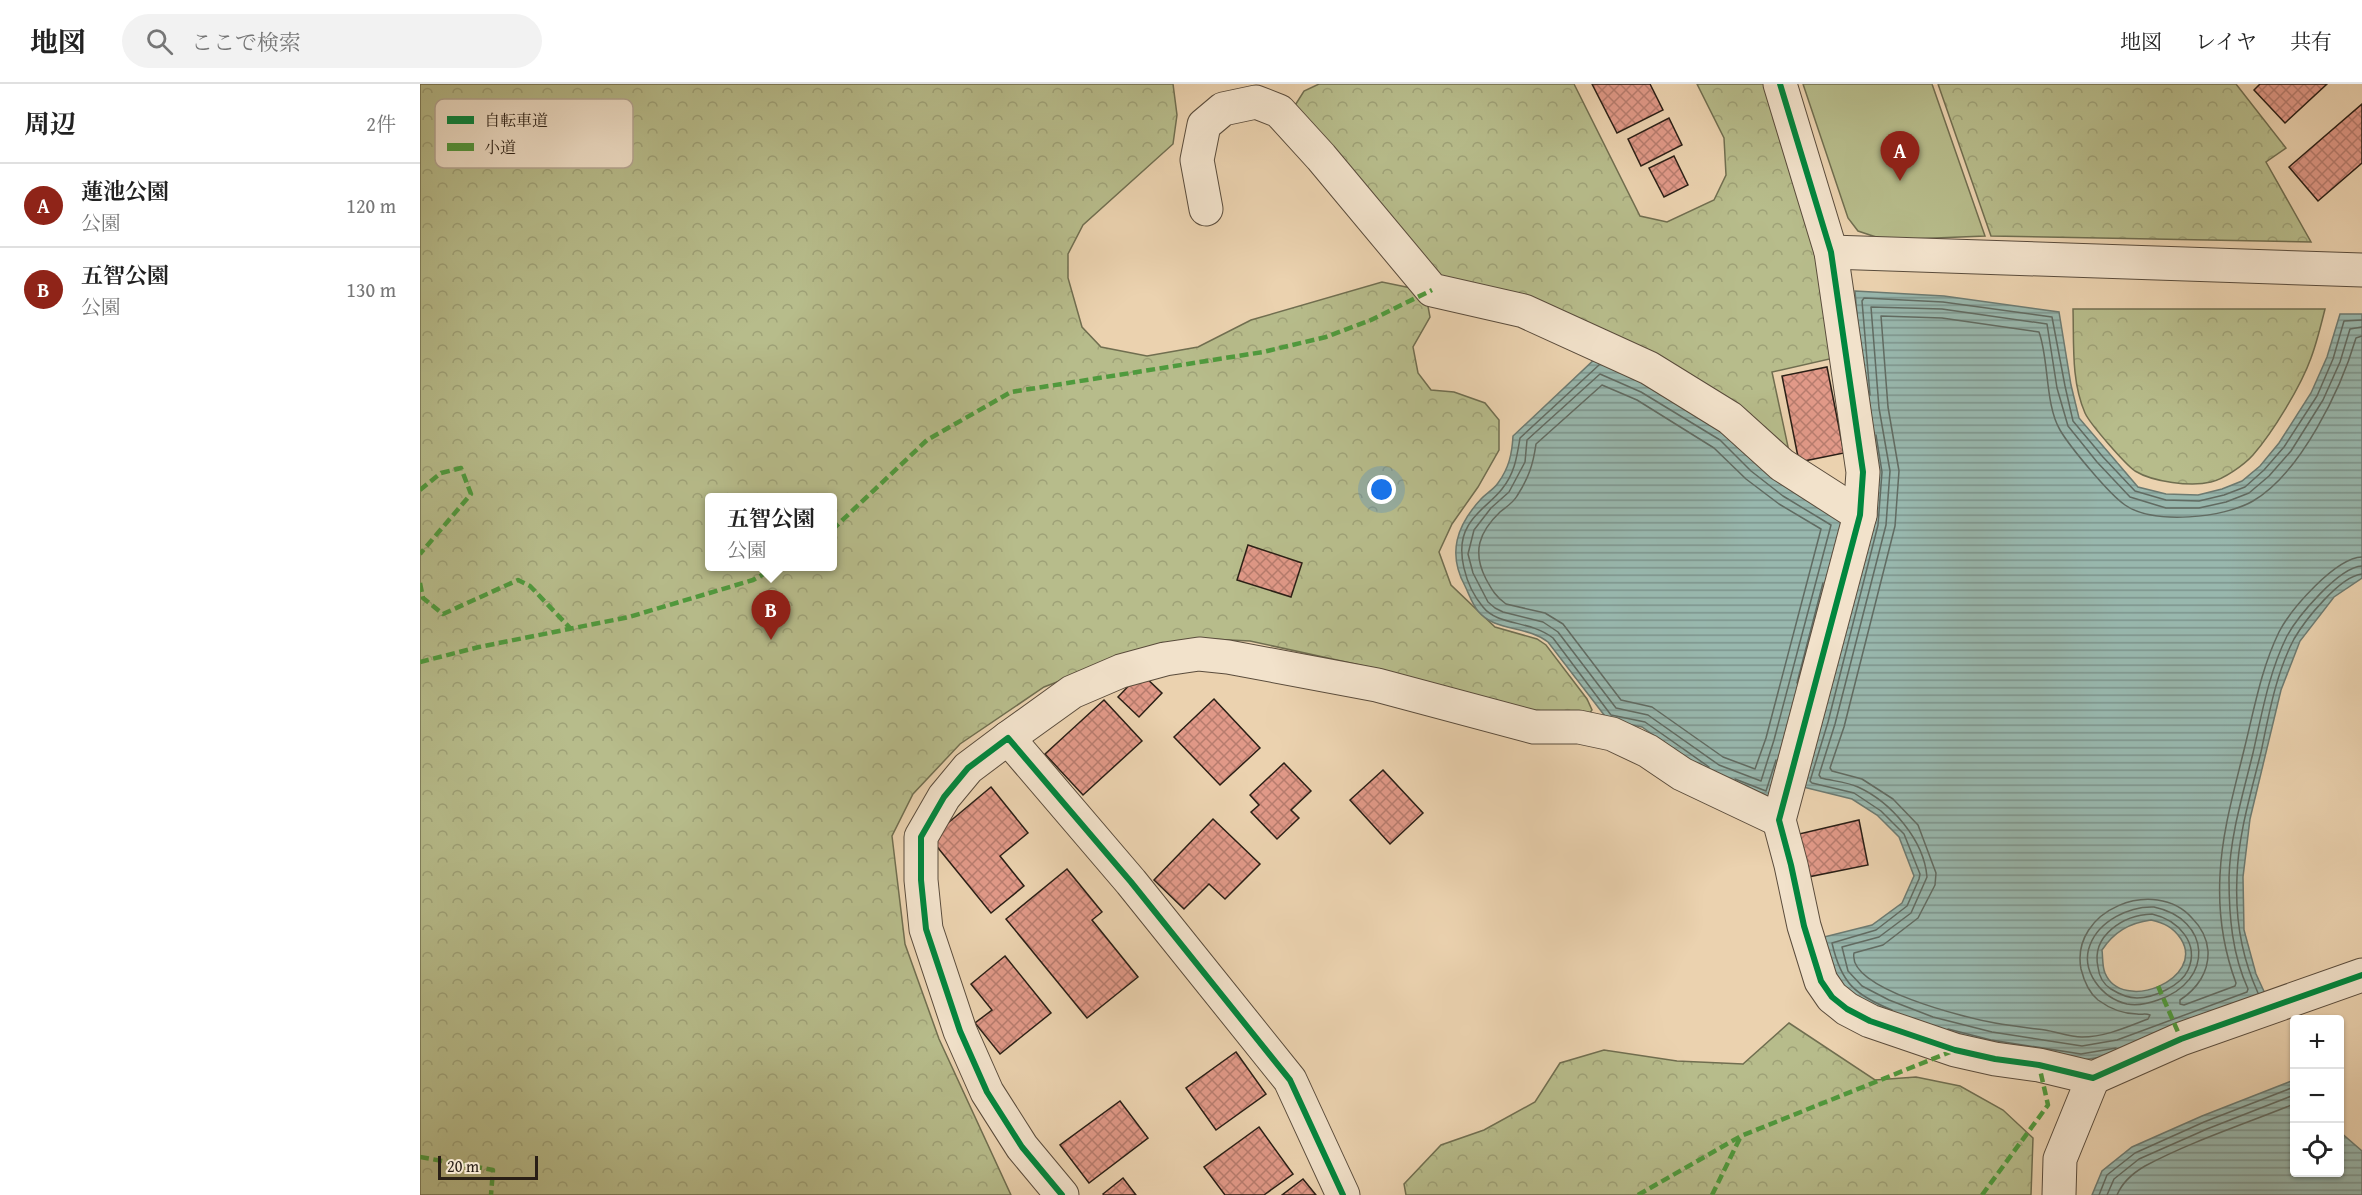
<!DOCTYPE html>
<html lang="ja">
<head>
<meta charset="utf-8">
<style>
	body { margin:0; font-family:"Gentium Book Plus","Noto Serif JP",serif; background:#f2f2f2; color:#222 }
	.controls { position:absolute; right:18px; bottom:18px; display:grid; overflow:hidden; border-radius:6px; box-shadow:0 2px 4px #0004 }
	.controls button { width:54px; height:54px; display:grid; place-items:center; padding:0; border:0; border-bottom:2px solid #e0e0e0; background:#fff; color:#222; font:30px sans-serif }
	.scale { position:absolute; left:18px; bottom:15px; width:100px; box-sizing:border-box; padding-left:6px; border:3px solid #2a1f16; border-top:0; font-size:16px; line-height:21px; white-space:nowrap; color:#2a1f16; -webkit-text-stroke:4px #f2e2cb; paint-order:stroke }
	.you { position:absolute; left:962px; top:406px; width:21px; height:21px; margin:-15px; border:4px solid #fff; border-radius:50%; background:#1a73e8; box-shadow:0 0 0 9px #1a73e833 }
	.badge { display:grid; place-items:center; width:39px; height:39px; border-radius:50%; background:#8f2418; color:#fff; font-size:20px; font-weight:700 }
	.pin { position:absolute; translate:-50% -50px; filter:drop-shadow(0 2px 3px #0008) }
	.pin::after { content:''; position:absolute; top:32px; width:21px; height:18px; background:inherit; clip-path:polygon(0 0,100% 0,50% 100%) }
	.popup { position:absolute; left:285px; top:409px; width:132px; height:78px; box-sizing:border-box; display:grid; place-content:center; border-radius:6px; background:#fff; filter:drop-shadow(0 2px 4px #0005); font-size:20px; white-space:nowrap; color:#767676 }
	.popup b { font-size:22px; color:#222 }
	.popup::after { content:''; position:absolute; left:50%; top:100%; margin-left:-12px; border:12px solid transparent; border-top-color:#fff }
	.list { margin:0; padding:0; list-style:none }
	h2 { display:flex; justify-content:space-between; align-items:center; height:78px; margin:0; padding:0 24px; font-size:26px }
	h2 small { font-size:20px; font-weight:400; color:#767676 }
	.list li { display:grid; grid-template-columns:39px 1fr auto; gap:18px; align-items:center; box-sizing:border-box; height:84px; padding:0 24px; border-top:2px solid #e0e0e0 }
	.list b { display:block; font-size:22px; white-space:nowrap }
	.list p { margin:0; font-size:20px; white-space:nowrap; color:#767676 }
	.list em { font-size:20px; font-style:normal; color:#767676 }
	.icon { flex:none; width:33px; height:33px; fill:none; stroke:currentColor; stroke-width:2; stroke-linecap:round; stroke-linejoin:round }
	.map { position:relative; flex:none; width:1942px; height:1111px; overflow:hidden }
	header { display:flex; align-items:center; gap:36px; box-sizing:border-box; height:84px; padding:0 30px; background:#fff; border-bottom:2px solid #e0e0e0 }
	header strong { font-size:28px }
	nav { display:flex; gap:33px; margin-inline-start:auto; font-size:21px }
	.search { width:420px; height:54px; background:#f2f2f2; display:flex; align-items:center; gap:15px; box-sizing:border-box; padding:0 21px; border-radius:33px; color:#767676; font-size:22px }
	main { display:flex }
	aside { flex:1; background:#fff }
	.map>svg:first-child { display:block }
</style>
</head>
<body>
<header>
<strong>地図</strong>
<div class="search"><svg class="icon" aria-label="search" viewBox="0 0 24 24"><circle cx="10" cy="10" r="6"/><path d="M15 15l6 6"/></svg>ここで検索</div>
<nav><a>地図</a><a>レイヤ</a><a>共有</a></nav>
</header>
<main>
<aside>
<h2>周辺<small>2件</small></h2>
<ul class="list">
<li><span class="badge">A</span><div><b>蓮池公園</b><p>公園</p></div><em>120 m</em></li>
<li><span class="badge">B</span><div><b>五智公園</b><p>公園</p></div><em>130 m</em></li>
</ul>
</aside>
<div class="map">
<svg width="1942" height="1111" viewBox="0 0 1942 1111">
	<defs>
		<pattern id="forest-crowns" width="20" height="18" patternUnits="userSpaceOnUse" patternTransform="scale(1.5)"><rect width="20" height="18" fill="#b7bc8b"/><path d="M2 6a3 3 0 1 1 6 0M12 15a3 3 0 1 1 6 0" fill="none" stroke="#9ea177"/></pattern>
		<pattern id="water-rules" width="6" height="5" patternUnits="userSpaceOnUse" patternTransform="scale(1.5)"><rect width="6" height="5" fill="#98b7ad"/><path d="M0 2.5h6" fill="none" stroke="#7c948c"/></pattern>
		<pattern id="building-cross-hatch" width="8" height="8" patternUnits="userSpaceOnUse" patternTransform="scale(1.5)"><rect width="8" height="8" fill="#e19988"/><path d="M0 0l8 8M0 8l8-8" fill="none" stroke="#b77c6e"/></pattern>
	</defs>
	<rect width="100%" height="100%" fill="#ebd2af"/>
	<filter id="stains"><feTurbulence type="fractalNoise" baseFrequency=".00333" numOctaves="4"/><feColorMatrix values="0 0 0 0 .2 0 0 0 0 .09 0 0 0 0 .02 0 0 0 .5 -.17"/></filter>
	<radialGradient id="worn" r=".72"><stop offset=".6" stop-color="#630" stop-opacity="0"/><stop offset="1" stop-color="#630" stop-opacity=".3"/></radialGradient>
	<path fill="#b7bc8b" stroke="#706e50" stroke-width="1.5" d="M1383 0H1512L1565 152 1465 156 1438 147 1428 134Z"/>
	<g fill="url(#forest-crowns)" stroke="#706e50" stroke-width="1.5" fill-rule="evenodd">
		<path d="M0 0H753L757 31 753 60 663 141 648 170V194L662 243 681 263 727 272 778 263 831 236 962 198 991 204 1007 217 1010 233 993 263 998 289 1011 306 1034 308 1065 319 1079 336V366L1058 403 1032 440 1019 468 1031 501 1075 543 1117 555 1126 561 1167 615 1172 626 1169 630 1129 633 967 587 830 557 790 555 692 577 624 603 540 660 493 710 472 752 485 860 519 955 591 1111H0ZM290 414H412V482H290Z"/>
		<path d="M899 0H1154L1220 132 1247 138 1294 116 1306 91 1304 54 1277 0H1346L1395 154 1414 274 1352 288 1370 372 1021 193 874 23 884 7Z"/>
		<path d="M1518 0H1816L1866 64 1846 78 1891 158 1571 152Z"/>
		<path d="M1653 225H1905C1901 241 1897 258 1891 274 1881 302 1853 348 1833 371 1824 381 1804 395 1791 398 1771 403 1733 398 1715 387 1705 380 1670 340 1665 329 1651 297 1654 259 1653 225Z"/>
		<path d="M1369 939 1455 996 1496 993 1540 1002 1583 1026 1613 1054 1611 1111H986L984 1100 1021 1061 1064 1046 1115 1018 1140 979 1184 966 1257 977 1323 980Z"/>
	</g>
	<g fill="url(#water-rules)" stroke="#6c7a71" stroke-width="1.5" fill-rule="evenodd">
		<path d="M1435 207 1524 212 1639 228 1651 301 1659 334 1718 403 1746 410 1778 411 1802 405 1822 397 1840 382 1859 359 1891 309 1907 273 1920 230H1942V494L1914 513 1880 557 1861 606 1830 735 1823 793 1824 846 1836 890 1848 916 1701 970 1662 976 1508 946 1433 913 1416 894 1404 853 1452 841 1482 819 1494 792 1479 753 1457 731 1432 715 1383 703 1445 326ZM1731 836C1744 839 1753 843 1761 855 1786 895 1702 930 1685 889 1682 882 1683 873 1682 866 1694 848 1709 839 1731 836Z"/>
		<path d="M1177 273 1227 296 1428 435 1350 717 1292 693 1222 643 1188 636 1128 558C1106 541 1075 548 1058 527 1052 520 1049 510 1045 502 1027 469 1037 441 1061 415 1067 409 1074 405 1078 399 1089 384 1092 370 1093 352Z"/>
		<path d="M1874 996V1088H1920V1048L1942 1067V1111H1672L1682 1087 1712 1063 1782 1032Z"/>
	</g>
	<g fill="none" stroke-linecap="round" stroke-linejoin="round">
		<g stroke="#616b62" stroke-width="1.5">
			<path d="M1942 243 1930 245 1920 278 1903 316 1871 367 1849 392 1829 409 1806 418 1779 424H1746L1710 413 1677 378 1648 342 1637 304 1627 240 1522 225 1451 223 1459 324 1470 387 1466 441 1415 640 1399 691 1401 694C1413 697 1427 698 1438 703 1471 718 1504 756 1507 793L1491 829 1459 853 1422 863 1428 887 1442 902 1469 916 1513 933 1572 948 1662 962 1697 956 1827 908 1828 905C1812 870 1809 832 1809 794 1810 752 1823 710 1833 669 1842 629 1849 588 1867 552 1878 532 1919 483 1942 482"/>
			<path d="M1942 252 1936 254C1921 305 1881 389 1833 417 1804 434 1734 441 1705 421 1689 410 1650 363 1640 346 1625 321 1629 275 1619 248L1522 234 1461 232 1468 323 1479 387 1475 442 1424 643 1410 684 1412 687 1442 695 1473 715 1498 741 1516 789 1515 801 1498 834 1463 861 1434 869C1427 905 1547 934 1575 939 1591 942 1609 944 1625 946 1637 948 1650 953 1662 953 1685 953 1707 943 1728 935L1730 931C1725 929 1722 931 1717 930 1703 930 1689 924 1678 916 1668 908 1664 897 1661 885 1650 826 1735 792 1772 834 1781 843 1787 854 1788 867 1789 888 1777 905 1760 916V920L1764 921 1815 902 1816 899C1803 864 1798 829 1800 791 1802 748 1814 707 1824 666 1834 626 1841 585 1859 548 1871 525 1915 474 1942 473"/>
			<path d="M1179 281 1100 354C1097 372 1095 389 1082 405 1072 418 1056 427 1048 442 1034 465 1046 503 1063 523 1078 542 1110 536 1133 554L1191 631 1225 638 1289 683"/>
			<path d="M1180 290 1221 308 1300 356 1331 387 1363 412 1411 441 1354 656 1341 697 1299 681 1228 631 1196 624 1138 548 1123 538 1083 528 1075 524 1068 518 1053 489 1048 470 1054 446 1071 424 1089 408 1105 378 1107 356Z"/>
			<path d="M1182 301 1217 316 1294 364 1326 395 1359 420 1401 445 1346 654 1335 685 1303 673 1232 623 1201 616 1143 540 1125 529 1086 520C1076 513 1072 506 1066 495 1052 468 1059 448 1080 428 1086 423 1093 419 1097 412 1109 393 1113 381 1116 360Z"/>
			<path d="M1450 311 1442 217 1444 214 1523 218 1632 233 1645 302 1653 337 1683 373 1715 407 1746 416 1779 417 1804 411 1825 403 1844 386 1864 363 1897 312 1913 275 1924 237 1942 236"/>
			<path d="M1456 351 1462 388 1458 441 1408 638 1390 697 1392 699 1434 709 1461 727 1484 750 1500 790 1499 795 1487 822 1456 846 1412 859C1421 899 1435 911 1472 926"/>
			<path d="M1377 599 1403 499"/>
			<path d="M1315 695 1346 707 1356 676"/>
			<path d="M1734 823C1791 835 1795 897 1738 916 1727 920 1718 922 1707 920 1682 914 1660 887 1670 861 1679 837 1709 822 1734 823Z"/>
			<path d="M1732 830C1758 836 1780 859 1768 886 1761 902 1733 914 1717 914 1708 914 1699 910 1691 905 1683 900 1679 892 1678 883 1671 851 1704 831 1732 830Z"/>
			<path d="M1838 909C1821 872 1815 834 1817 793 1818 751 1831 709 1841 668 1849 630 1856 589 1874 555 1885 536 1920 492 1942 490"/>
			<path d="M1528 945 1571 956 1661 970 1696 964"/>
			<path d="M1679 1111 1687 1091 1715 1069 1784 1038 1874 1003"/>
			<path d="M1687 1111 1694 1095 1719 1075 1787 1045 1874 1011"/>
			<path d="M1697 1111C1702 1099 1713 1089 1725 1082 1772 1057 1825 1040 1874 1020"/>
		</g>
	</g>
	<g fill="url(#building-cross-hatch)" stroke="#2a1f16" stroke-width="1.5">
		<path d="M1172 0H1230L1243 26 1197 49Z"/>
		<path d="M1840 0H1907L1865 39 1834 6Z"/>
		<path d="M1942 20V79L1898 117 1869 83Z"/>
		<path d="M1249 34 1262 61 1221 82 1208 55Z"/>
		<path d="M1254 72 1268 101 1244 113 1229 84Z"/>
		<path d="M1407 283 1424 369 1379 378 1362 292Z"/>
		<path d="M828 461 882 479 871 513 817 496Z"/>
		<path d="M721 589 742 609 719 633 698 613Z"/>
		<path d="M794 615 840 664 800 701 754 653Z"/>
		<path d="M684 616 722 657 663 711 625 670Z"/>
		<path d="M864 679 891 707 871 726 879 734 857 755 831 728 839 721 830 711Z"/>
		<path d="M963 686 1003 729 970 760 930 716Z"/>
		<path d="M571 703 608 749 580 772 604 802 571 829 510 754Z"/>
		<path d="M793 735 840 780 805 815 789 800 764 825 734 796Z"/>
		<path d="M1439 736 1448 781 1388 793 1379 750Z"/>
		<path d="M647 785 682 828 672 836 718 893 667 934 586 835Z"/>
		<path d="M585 872 631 929 580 970 555 939 572 926 551 900Z"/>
		<path d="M816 968 846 1010 796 1046 766 1004Z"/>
		<path d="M700 1017 728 1054 669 1099 640 1061Z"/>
		<path d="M839 1043 873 1090 844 1111H805L784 1083Z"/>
		<path d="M703 1094 716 1111H684L683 1110Z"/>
		<path d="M883 1095 896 1111H862Z"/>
	</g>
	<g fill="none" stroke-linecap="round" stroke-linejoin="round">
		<defs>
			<g id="minor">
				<path d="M1360 0 1411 168 1443 388 1440 431 1359 736 1371 781 1384 842 1401 897 1412 913 1427 925 1450 937 1535 966 1575 975 1619 981 1673 994 1761 955 1942 891"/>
				<path d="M786 125 777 76 784 41 803 25 836 18 859 27 901 73 1012 206 1104 227 1229 284 1310 334 1362 381 1440 431"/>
				<path d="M1411 168 1942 186"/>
				<path d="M588 654 652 608 701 587 745 575 779 570 808 573 957 601 1114 643H1159L1192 650 1228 667 1262 690 1359 736"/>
				<path d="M642 1111 602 1063 567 1008 540 947 506 845 501 796V753L524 713 548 684 588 654 711 798 870 996 923 1111"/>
				<path d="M1639 1111 1640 1075 1673 994"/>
			</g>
		</defs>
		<use href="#minor" stroke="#5a4c3c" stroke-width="35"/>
		<use href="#minor" stroke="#f2e2cb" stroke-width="33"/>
		<g stroke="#4f9a3d" stroke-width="4.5" stroke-dasharray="9 4.5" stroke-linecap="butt">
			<path d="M0 406 21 389 41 384 51 410 0 470"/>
			<path d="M412 446 507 356 591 308 843 268 906 253 951 236 1012 206"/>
			<path d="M0 499 3 514 23 530 98 496 110 502 151 545"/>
			<path d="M0 578 59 563 209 533 333 496 358 482"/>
			<path d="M1738 902 1761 955"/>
			<path d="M0 1073 73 1086 71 1111"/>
			<path d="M1218 1111 1321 1052 1535 966"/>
			<path d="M1292 1111 1321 1052"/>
			<path d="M1562 1111 1628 1021 1619 981"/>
		</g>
		<defs>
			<g id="cycleway">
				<path d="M1360 0 1411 168 1443 388 1440 431 1359 736 1371 781 1384 842 1401 897 1412 913 1427 925 1450 937 1535 966 1575 975 1619 981 1673 994 1761 955 1942 891"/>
				<path d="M642 1111 602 1063 567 1008 540 947 506 845 501 796V753L524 713 548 684 588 654 711 798 870 996 923 1111"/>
			</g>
		</defs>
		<use href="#cycleway" stroke="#f2e2cb" stroke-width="10"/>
		<use href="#cycleway" stroke="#00873e" stroke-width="6"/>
	</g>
	<rect x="15" y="15" width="198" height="69" rx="9" fill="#f2e2cb" stroke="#b6a895" stroke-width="1.5"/>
	<rect x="27" y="32" width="27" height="8" fill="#00873e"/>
	<rect x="27" y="59" width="27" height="8" fill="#4f9a3d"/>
	<g font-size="16" fill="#2a1f16">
		<text x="64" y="42">自転車道</text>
		<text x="64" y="69">小道</text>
	</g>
	<rect width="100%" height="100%" filter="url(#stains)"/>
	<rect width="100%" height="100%" fill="url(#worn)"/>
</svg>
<div class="controls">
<button>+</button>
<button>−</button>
<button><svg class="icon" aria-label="locate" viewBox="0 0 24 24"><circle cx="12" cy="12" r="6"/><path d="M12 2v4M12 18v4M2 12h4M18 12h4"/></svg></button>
</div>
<div class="scale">20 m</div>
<div class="you"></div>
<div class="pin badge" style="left:1480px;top:97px">A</div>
<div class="pin badge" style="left:351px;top:556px">B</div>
<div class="popup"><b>五智公園</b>公園</div>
</div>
</main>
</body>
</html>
